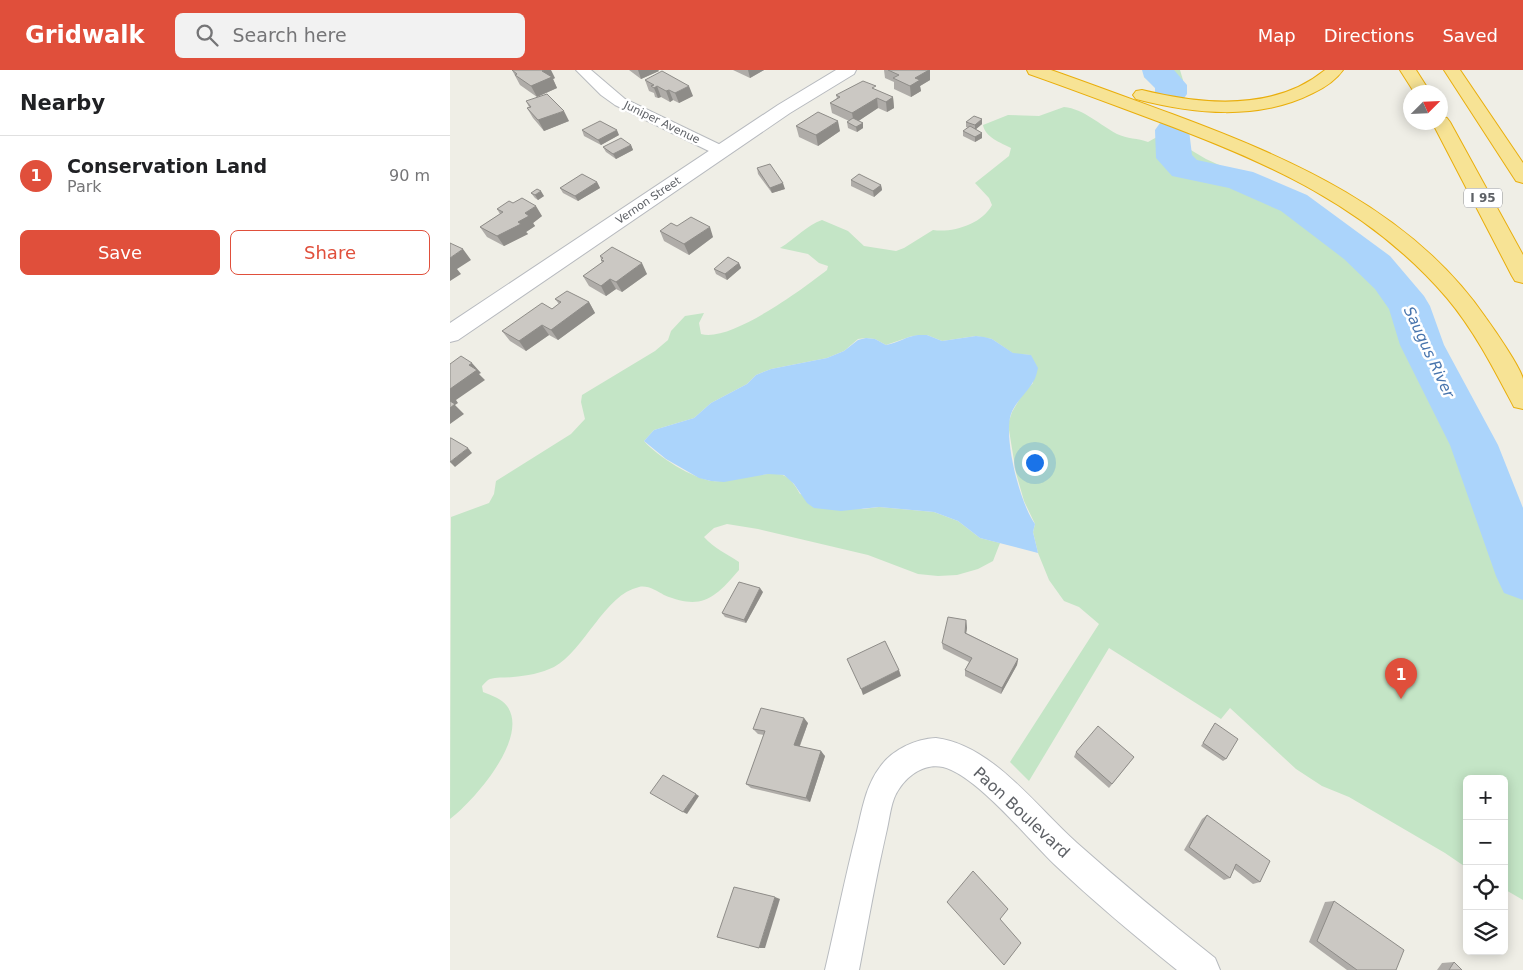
<!DOCTYPE html>
<html lang="en">
<head>
<meta charset="utf-8">
<style>
	body { margin:0; font-family:"DejaVu Sans",sans-serif; background:#f2f2f2; color:#202124 }
	.controls { position:absolute; right:15px; bottom:15px; display:grid; overflow:hidden; border-radius:8px; box-shadow:0 2px 12px #0003 }
	.controls button { width:45px; height:45px; display:grid; place-items:center; padding:0; border:0; border-bottom:1px solid #e0e0e0; background:#fff; color:#202124; font:25px sans-serif }
	.compass { position:absolute; left:953px; top:15px; width:45px; height:45px; border-radius:50%; background:#fff; box-shadow:0 2px 12px #0003; rotate:66deg }
	.you { position:absolute; left:584px; top:392px; width:18px; height:18px; margin:-12px; border:4px solid #fff; border-radius:50%; background:#1a73e8; box-shadow:0 0 0 8px #1a73e833 }
	.badge { display:grid; place-items:center; width:32px; height:32px; border-radius:50%; background:#e04f3b; color:#fff; font-size:16px; font-weight:700 }
	.pin { position:absolute; translate:-50% -41px; filter:drop-shadow(0 1px 2px #0008) }
	.pin::after { content:''; position:absolute; top:26px; width:18px; height:15px; background:inherit; clip-path:polygon(0 0,100% 0,50% 100%) }
	.list { margin:0; padding:0; list-style:none }
	h2 { display:flex; justify-content:space-between; align-items:center; height:65px; margin:0; padding:0 20px; font-size:21px }
	h2 small { font-size:16px; font-weight:400; color:#757577 }
	.list li { display:grid; grid-template-columns:32px 1fr auto; gap:15px; align-items:center; box-sizing:border-box; height:80px; padding:0 20px; border-top:1px solid #e0e0e0 }
	.list b { display:block; font-size:19px; white-space:nowrap }
	.list p { margin:0; font-size:16px; white-space:nowrap; color:#757577 }
	.list em { font-size:16px; font-style:normal; color:#757577 }
	.actions { display:flex; gap:10px; padding:15px 20px }
	.actions a { flex:1; padding:11px 0; border:1px solid #e04f3b; border-radius:8px; text-align:center; font-size:18px; color:#e04f3b }
	.actions .main { background:#e04f3b; color:#fff }
	.icon { flex:none; width:28px; height:28px; fill:none; stroke:currentColor; stroke-width:2; stroke-linecap:round; stroke-linejoin:round }
	.map { position:relative; flex:none; width:1073px; height:900px; overflow:hidden }
	header { display:flex; align-items:center; gap:30px; box-sizing:border-box; height:70px; padding:0 25px; background:#e04f3b; color:#fff }
	header strong { font-size:24px }
	nav { display:flex; gap:28px; margin-inline-start:auto; font-size:18px }
	.search { width:350px; height:45px; background:#f2f2f2; display:flex; align-items:center; gap:12px; box-sizing:border-box; padding:0 18px; border-radius:8px; color:#757577; font-size:19px }
	main { display:flex }
	aside { flex:1; background:#fff }
	.map>svg:first-child { display:block }
</style>
</head>
<body>
<header>
<strong>Gridwalk</strong>
<div class="search"><svg class="icon" aria-label="search" viewBox="0 0 24 24"><circle cx="10" cy="10" r="6"/><path d="M15 15l6 6"/></svg>Search here</div>
<nav><a>Map</a><a>Directions</a><a>Saved</a></nav>
</header>
<main>
<aside>
<h2>Nearby<small></small></h2>
<ul class="list">
<li><span class="badge">1</span><div><b>Conservation Land</b><p>Park</p></div><em>90 m</em></li>
</ul>
<div class="actions"><a class="main">Save</a><a>Share</a></div>
</aside>
<div class="map">
<svg width="1073" height="900" viewBox="0 0 1073 900">
	<rect width="100%" height="100%" fill="#efeee6"/>
	<g fill="#c4e5c6">
		<path d="M694 0H730L733 10 732 15C716 23 707 17 694 7Z"/>
		<path d="M614 37C634 39 650 55 667 64 677 69 688 68 698 72L714 63 720 70 734 76 756 89 802 110 841 131 875 157 911 177 932 202 955 221 965 236 991 293 1011 330 1073 468V830L1054 819V709H1017V798L995 783 899 727 872 716 846 699 780 638 771 649 659 578 579 711 560 692 649 554 629 537 614 531 599 510 588 483 583 462 585 454 574 431 566 403 558 354 562 342 572 325 583 313 581 285 564 284 542 269 526 266 492 271 477 265 462 266 436 275 425 269 416 268 408 269 394 281 377 288 321 299 306 305 297 314 261 333 244 348 204 360 194 371C207 386 243 409 263 411 281 413 322 398 335 406 342 410 346 417 350 424L413 439 429 437 484 442 508 451 530 468 550 473 543 491 528 499 507 505 488 506 468 504 418 485 308 459 277 454 264 458 254 467C264 478 277 484 289 492V500C265 528 252 541 214 525 207 521 198 515 189 517 155 524 134 581 104 597 92 603 76 606 63 607 56 608 47 607 40 609 37 610 34 614 32 616L33 622C41 625 52 629 57 636 80 667 24 731 0 749L1 447 39 433 44 424 46 411 121 364 135 349 131 332 132 325 205 281 218 270 221 261 235 246 254 243 249 253 251 264C280 273 354 218 377 200L378 196 369 193 358 184 330 178C345 169 357 155 372 150L398 161 414 176 446 181 454 178 483 160C503 163 532 154 542 135L539 128 525 113 559 86 561 78C551 73 535 67 533 55L558 45 589 46Z"/>
	</g>
	<path fill="#abd4fb" d="M468 265H477L492 271 526 266 534 267 542 269 563 283 581 285 588 298C587 302 586 308 583 312 577 323 566 331 561 344 553 367 570 434 585 454L583 462 588 483 530 468 508 451 484 442 429 437 391 441 364 438 357 433 344 414 334 405 318 404 274 412 261 411 249 408 216 389 194 371 204 360 244 348 261 333 297 314 306 305 321 299 377 288 394 281 408 270 416 268 425 269 436 275C448 273 457 266 468 265Z"/>
	<g fill="none" stroke-linecap="round" stroke-linejoin="round">
		<g fill="#abd4fb" fill-rule="evenodd">
			<path d="M692 0H724L737 15V24L732 31 721 34 710 31 705 24V18L694 7Z"/>
			<path d="M722 50 734 53 739 60 742 85 747 90 803 102 857 125 940 186 974 226 980 236 994 275 1048 375 1073 438V530L1054 523 1046 506 1000 375 950 275 939 239 925 219 894 189 831 141 779 118 722 106 706 88 705 60 710 53Z"/>
		</g>
		<defs>
			<g id="street">
				<path d="M126 0H141L175 29 277 78 279 81 277 84H265L165 35 151 25Z"/>
				<path d="M486 668C543 675 587 738 627 773 672 813 718 851 765 888L770 900H727C685 866 643 831 604 794 578 769 526 705 493 697 475 693 458 705 449 719 441 730 440 746 437 759 426 806 418 853 409 900H375C386 854 395 807 407 761 412 740 416 715 430 697 442 680 465 669 486 668Z"/>
			</g>
			<path id="secondary" d="M386 0H406L404 4 340 43 8 270 0 272V253L328 35Z"/>
			<g id="highway">
				<path d="M577 0H601C641 14 681 29 722 44 840 88 962 140 1036 248 1044 259 1071 298 1073 309 1073 318 1073 330 1073 339L1064 337C1044 299 1024 260 997 228 918 136 817 92 707 51 664 35 622 19 579 4Z"/>
				<path d="M875 0H893C886 10 874 18 863 23 808 51 744 44 686 29L683 25 686 21 692 20C752 35 824 42 875 0Z"/>
				<path d="M950 0H966L980 22H964Z"/>
				<path d="M994 0H1010L1073 93V113L1066 111Z"/>
				<path d="M991 47 997 48 1000 52 1073 185V213L1065 211 1062 206 982 52H991Z"/>
			</g>
		</defs>
		<use href="#street" stroke="#b8bbbf" stroke-width="2"/>
		<use href="#secondary" stroke="#b7babf" stroke-width="2"/>
		<use href="#highway" stroke="#e9ae0c" stroke-width="2"/>
		<use href="#street" fill="#fff" fill-rule="evenodd"/>
		<use href="#secondary" fill="#fff" fill-rule="evenodd"/>
		<use href="#highway" fill="#f7e395" fill-rule="evenodd"/>
	</g>
	<g fill="#afaca8">
		<path d="M62 0 105 8 103 9 107 18 87 27 70 15Z"/>
		<path d="M179 0H208L209 1 191 9Z"/>
		<path d="M283 0H314L300 8Z"/>
		<path d="M434 0H480V10L470 16 471 21 461 27 444 19V12L435 8Z"/>
		<path d="M195 10 243 26 229 33 223 30 220 32 211 27 208 28 205 27 204 23 199 21Z"/>
		<path d="M426 20 443 27 444 38 437 42 428 38 408 51 413 53V58L407 62 398 58 397 52 399 51 382 43 380 33 387 28 386 25Z"/>
		<path d="M76 31 119 51 94 61 83 48 77 38 79 37Z"/>
		<path d="M532 49V54L526 59 532 63V68L525 72 513 66V61L518 58 516 57V52Z"/>
		<path d="M346 56 390 61 368 76 349 67Z"/>
		<path d="M132 60 169 65 151 75 134 66Z"/>
		<path d="M181 75 183 80 166 89 156 82 153 77Z"/>
		<path d="M307 98 335 119 322 123 308 104Z"/>
		<path d="M401 110 431 115 432 120 424 127 401 116Z"/>
		<path d="M147 112 150 118 128 131 113 123 110 118Z"/>
		<path d="M81 123 94 126 88 130 85 128Z"/>
		<path d="M47 139 92 146 83 153 85 156 76 162 78 164 54 176 37 167 30 157 50 144Z"/>
		<path d="M227 156 263 167 239 185 214 171 210 161Z"/>
		<path d="M150 186 197 204 172 222 166 219 156 226 139 216 133 206 152 193Z"/>
		<path d="M289 193 291 198 277 210 266 204 264 199Z"/>
		<path d="M105 229 139 232 145 243 108 270 99 265 76 281 60 271 52 261 102 239 109 234Z"/>
		<path d="M313 522 296 553 275 547 272 543Z"/>
		<path d="M516 550 517 558 516 563 568 589 567 595 551 624 515 606V600L519 592 493 579 492 573Z"/>
		<path d="M358 653 350 676 375 686 360 732 301 718 296 714 314 665 308 664 303 659Z"/>
		<path d="M765 653 776 689 773 691 751 676 763 656Z"/>
		<path d="M626 682 684 687 659 718 624 687Z"/>
		<path d="M757 745 810 812 803 814 784 799 780 808 774 810 734 780 752 749Z"/>
		<path d="M884 831 946 900H897L859 872 875 832Z"/>
		<path d="M1004 892 1012 900H987L992 893Z"/>
	</g>
	<g fill="#8e8c88">
		<path d="M94 0H101L105 8 103 9 107 18 87 27 81 16 92 1Z"/>
		<path d="M188 0H208L209 1 191 9Z"/>
		<path d="M298 0H314L300 8Z"/>
		<path d="M479 0H480V10L470 16 471 21 461 27 460 16 465 8Z"/>
		<path d="M207 16 211 27 208 28 204 18Z"/>
		<path d="M239 16 243 26 229 33 225 23Z"/>
		<path d="M219 20 223 30 220 32 216 21Z"/>
		<path d="M443 27 444 38 437 42 436 32Z"/>
		<path d="M427 28 428 38 404 54 402 43Z"/>
		<path d="M114 41 119 51 94 61 88 50Z"/>
		<path d="M532 49V54L525 60V55Z"/>
		<path d="M388 51 390 61 368 76 366 65Z"/>
		<path d="M413 53V58L407 62 406 57Z"/>
		<path d="M167 60 169 65 151 75 148 70Z"/>
		<path d="M532 63V68L525 72V67Z"/>
		<path d="M181 75 183 80 166 89 163 84Z"/>
		<path d="M147 112 150 118 128 131 125 126Z"/>
		<path d="M333 113 335 119 322 123 320 118Z"/>
		<path d="M431 115 432 120 424 127 423 121Z"/>
		<path d="M91 121 94 126 88 130 85 125Z"/>
		<path d="M86 136 92 146 83 153 85 156 76 162 78 164 54 176 47 166 68 152 75 143Z"/>
		<path d="M260 157 263 167 239 185 234 174Z"/>
		<path d="M13 179 21 190 7 199 11 204 0 211V188Z"/>
		<path d="M192 193 197 204 172 222 166 212Z"/>
		<path d="M289 193 291 198 277 210 275 204Z"/>
		<path d="M160 209 166 219 156 226 151 216Z"/>
		<path d="M139 232 145 243 108 270 101 260Z"/>
		<path d="M92 255 99 265 76 281 69 271Z"/>
		<path d="M22 293 31 303 29 304 35 310 6 330 8 333 5 335 14 344 0 354V319L19 295Z"/>
		<path d="M18 378 22 383 5 397 0 392Z"/>
		<path d="M310 518 313 522 296 553 294 550Z"/>
		<path d="M516 550 517 558 515 570V563Z"/>
		<path d="M568 589 567 595 551 624 552 618Z"/>
		<path d="M449 600 451 606 413 625 411 619Z"/>
		<path d="M354 648 358 653 348 680 344 675Z"/>
		<path d="M371 681 375 686 360 732 356 728Z"/>
		<path d="M246 724 249 726 237 744 233 742Z"/>
		<path d="M325 827 330 829 315 878H309Z"/>
	</g>
	<g fill="#cbc8c3" stroke="#8e8c88">
		<path d="M62 0H94L92 1 102 7 81 16 65 5 67 4Z"/>
		<path d="M438 0H479L465 8 470 10 460 16 443 8 449 5Z"/>
		<path d="M212 1 239 16 225 23 219 20 216 21 207 16 204 18 201 16 204 15 195 10Z"/>
		<path d="M413 11 426 16 422 18 443 27 436 32 427 28 402 43 380 33 390 27 386 25Z"/>
		<path d="M97 24 114 41 88 50 77 38 81 37 76 31Z"/>
		<path d="M368 42 388 51 366 65 346 56Z"/>
		<path d="M524 46 532 49 525 55 516 52Z"/>
		<path d="M403 48 413 53 406 57 397 52Z"/>
		<path d="M150 51 167 60 148 70 132 60Z"/>
		<path d="M520 56 532 63 525 67 513 61Z"/>
		<path d="M171 68 181 75 163 84 153 77Z"/>
		<path d="M320 94 333 113 320 118 307 98Z"/>
		<path d="M132 104 147 112 125 126 110 118Z"/>
		<path d="M409 104 431 115 423 121 401 110Z"/>
		<path d="M87 119 91 121 85 125 81 123Z"/>
		<path d="M72 128 86 136 75 143 79 146 68 152 71 154 47 166 30 157 53 142 47 139 59 131 63 133Z"/>
		<path d="M241 147 260 157 234 174 210 161 221 153 227 156Z"/>
		<path d="M0 173 13 179 0 188Z"/>
		<path d="M162 177 192 193 166 212 160 209 151 216 133 206 154 191 151 190 153 188 150 186Z"/>
		<path d="M278 187 289 193 275 204 264 199Z"/>
		<path d="M117 221 139 232 101 260 92 255 69 271 52 261 92 233 102 239 111 232 105 229Z"/>
		<path d="M11 286 22 293 19 295 27 300 0 319V294Z"/>
		<path d="M0 331 5 334 0 338Z"/>
		<path d="M0 368H1L18 378 0 392Z"/>
		<path d="M289 512 310 518 294 550 272 543Z"/>
		<path d="M498 547 516 550 515 563 568 589 552 618 515 600 522 588 492 573Z"/>
		<path d="M435 571 449 600 411 619 397 589Z"/>
		<path d="M311 638 354 648 344 675 371 681 356 728 296 714 315 661 303 659Z"/>
		<path d="M765 653 788 669 776 689 753 673Z"/>
		<path d="M648 656 684 687 662 714 626 682Z"/>
		<path d="M213 705 246 724 233 742 200 723Z"/>
		<path d="M757 745 820 791 810 812 786 794 780 808 739 777Z"/>
		<path d="M523 801 558 839 550 849 571 873 554 895 497 832Z"/>
		<path d="M284 817 325 827 309 878 267 867Z"/>
		<path d="M884 831 954 880 946 900H907L867 871Z"/>
		<path d="M1004 892 1012 900H999Z"/>
	</g>
	<g text-anchor="middle" stroke-width="5" stroke-linejoin="round" paint-order="stroke">
		<g font-size="11" fill="#5e6166" stroke="#fff">
			<text transform="translate(212 52) rotate(26)" y="4">Juniper Avenue</text>
			<text transform="translate(198 130) rotate(-34)" y="4">Vernon Street</text>
		</g>
		<rect fill="#fff" stroke="#8e9094" stroke-width="1" x="1014" y="118.5" width="38" height="19" rx="4"/>
		<g font-size="12" font-weight="bold" fill="#5e6166">
			<text x="1033" y="132">I 95</text>
		</g>
		<g font-size="15" font-style="italic" fill="#4774ad" stroke="#fff">
			<text transform="translate(979 282) rotate(65)" y="5">Saugus River</text>
		</g>
		<g font-size="16" fill="#5e6166" stroke="#fff">
			<text transform="translate(572 742) rotate(43)" y="6">Paon Boulevard</text>
		</g>
	</g>
</svg>
<div class="controls">
<button>+</button>
<button>−</button>
<button><svg class="icon" aria-label="locate" viewBox="0 0 24 24"><circle cx="12" cy="12" r="6"/><path d="M12 2v4M12 18v4M2 12h4M18 12h4"/></svg></button>
<button><svg class="icon" aria-label="layers" viewBox="0 0 24 24"><path d="M12 4l9 5-9 5-9-5zM3 14l9 5 9-5"/></svg></button>
</div>
<svg class="compass" viewBox="-18 -18 36 36"><path d="M0-13l5 13h-10z" fill="#e53935"/><path d="M0 13l5-13h-10z" fill="#757577"/></svg>
<div class="you"></div>
<div class="pin badge" style="left:951px;top:629px">1</div>
</div>
</main>
</body>
</html>
